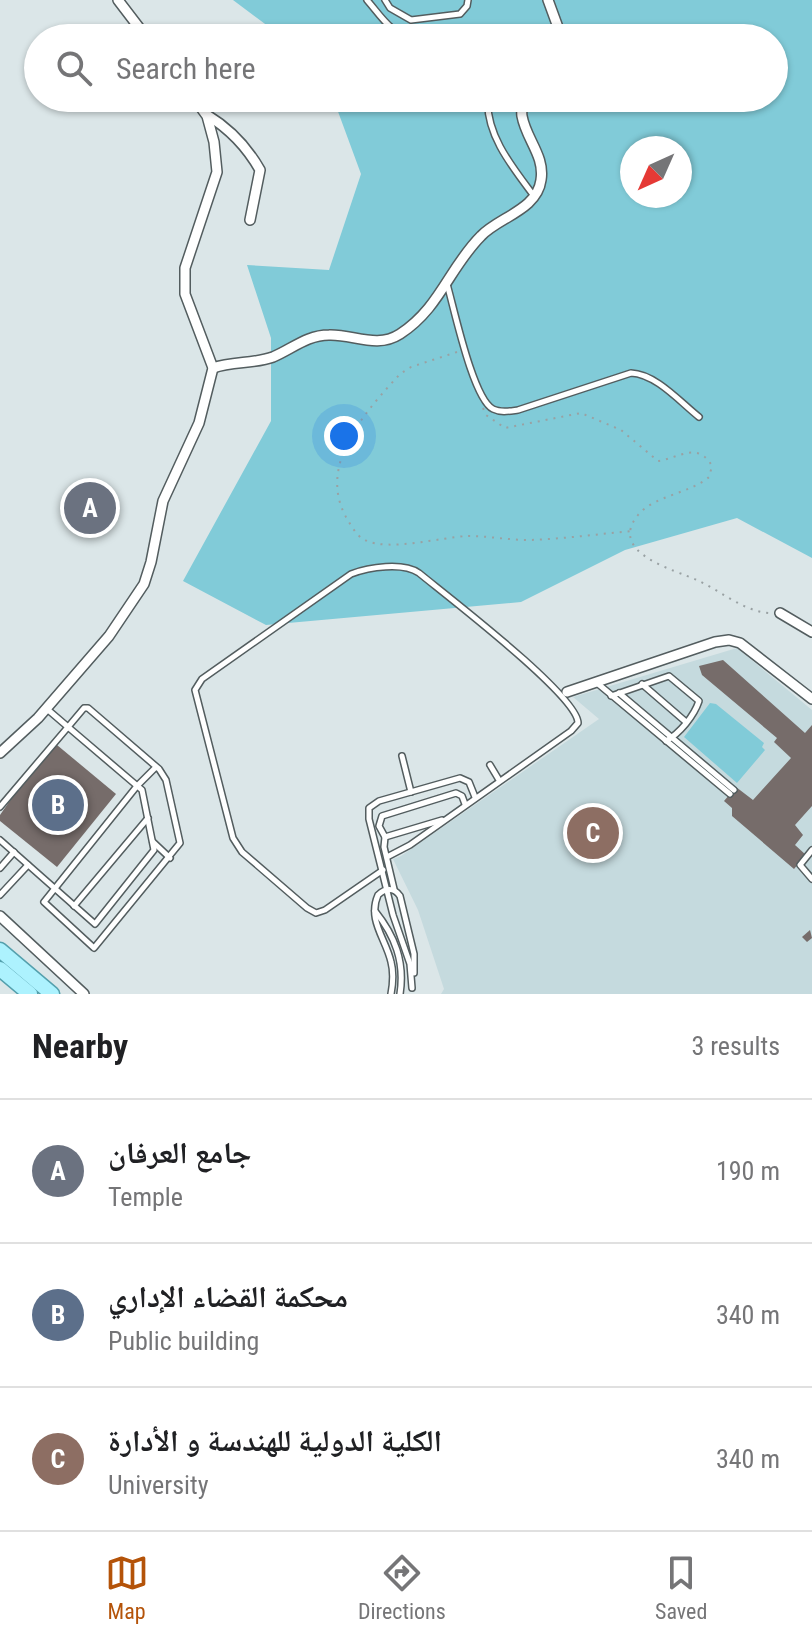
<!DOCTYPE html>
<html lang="en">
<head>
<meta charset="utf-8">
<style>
	body { margin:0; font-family:"Roboto Condensed","Noto Naskh Arabic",sans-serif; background:#f6f6f6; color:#202124 }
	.compass { position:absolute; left:620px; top:136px; width:72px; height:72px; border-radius:50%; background:#fff; box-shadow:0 2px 6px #0004; rotate:225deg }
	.you { position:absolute; left:344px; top:436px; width:28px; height:28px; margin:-20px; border:6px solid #fff; border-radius:50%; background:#1a73e8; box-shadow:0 0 0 12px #1a73e833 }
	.badge { display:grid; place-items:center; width:52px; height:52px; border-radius:50%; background:#b45309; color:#fff; font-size:26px; font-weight:700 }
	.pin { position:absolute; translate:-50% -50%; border:4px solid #fff; box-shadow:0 2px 8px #0006 }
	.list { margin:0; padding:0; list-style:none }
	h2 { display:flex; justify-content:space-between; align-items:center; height:104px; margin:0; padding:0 32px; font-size:34px }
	h2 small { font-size:26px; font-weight:400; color:#757577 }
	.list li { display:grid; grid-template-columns:52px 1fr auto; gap:24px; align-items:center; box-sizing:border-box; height:144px; padding:0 32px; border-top:2px solid #e0e0e0 }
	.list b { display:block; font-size:30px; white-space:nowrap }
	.list p { margin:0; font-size:26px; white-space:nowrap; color:#757577 }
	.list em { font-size:26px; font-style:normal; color:#757577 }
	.icon { flex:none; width:44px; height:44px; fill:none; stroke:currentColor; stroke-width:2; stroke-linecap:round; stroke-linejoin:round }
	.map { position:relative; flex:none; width:812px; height:994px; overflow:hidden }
	.search { position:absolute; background:#fff; box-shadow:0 2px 6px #0004; left:24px; right:24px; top:24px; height:88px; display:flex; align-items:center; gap:20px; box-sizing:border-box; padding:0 28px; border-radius:44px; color:#757577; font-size:30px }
	.sheet { height:536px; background:#fff }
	nav { display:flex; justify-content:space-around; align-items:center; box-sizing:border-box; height:112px; border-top:2px solid #e0e0e0; background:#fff; font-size:22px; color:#757577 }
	nav a { display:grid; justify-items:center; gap:4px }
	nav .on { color:#b45309 }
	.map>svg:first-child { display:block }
</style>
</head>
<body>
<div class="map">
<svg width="812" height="994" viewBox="0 0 812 994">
	<rect width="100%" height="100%" fill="#dbe6e8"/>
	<path fill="#c5dade" d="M737 648 812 710V994H441L444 989 418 910 393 859 401 856 599 719 573 697Z"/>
	<g fill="#81cbd8" fill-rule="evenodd">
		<path d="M233 0H812V558L737 518 625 550 521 602 266 625 183 581 271 421V338L247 265 329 270 361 174 333 98H774V38H284ZM632 148H680V196H632Z"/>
		<path d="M710 703 716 704 764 743 762 747 765 750 737 783 684 737Z"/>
	</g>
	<g fill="#766c6a">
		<path d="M723 660 805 733 812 725V806L795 825 803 835 795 845 806 855 794 869 732 816V808L724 801 736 787 753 800 791 758 774 742 777 738 702 675 699 666Z"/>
		<path d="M57 745 116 794 57 867 0 821V815L27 776Z"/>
		<path d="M810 930 812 938 807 942 802 937Z"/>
	</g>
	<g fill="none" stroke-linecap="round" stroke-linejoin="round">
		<defs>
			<g id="lane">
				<path d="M367 0C381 16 392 36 415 38"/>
				<path d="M385 0 390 8 411 20 460 14 467 6 468 0"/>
				<path d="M426 38 475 28 494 38"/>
				<path d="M488 98C485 134 513 168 534 196"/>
				<path d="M447 284C454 308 473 399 493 409 501 413 510 411 518 410L631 373C656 374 680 402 699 417"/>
				<path d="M597 683 730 794"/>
				<path d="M642 684 686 722"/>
				<path d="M619 693 734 790"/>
				<path d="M611 696 669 676 699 701C694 716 680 733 666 741"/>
				<path d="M47 709 68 727 84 708H88L159 769 166 780 180 843 94 948 44 902 137 786 156 767"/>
				<path d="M402 756 411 792"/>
				<path d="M490 765 499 780"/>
				<path d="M0 807 68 727 142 790 154 850 95 924 0 840"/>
				<path d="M385 837 442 820"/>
				<path d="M153 842 170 858"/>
				<path d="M812 850 800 865 812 879"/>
				<path d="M0 868 14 852"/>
				<path d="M383 870 325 910 316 913 307 908 242 852 233 838 195 690 202 679 351 574C369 567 403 562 419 573 447 596 578 696 578 723L571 731 410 845 387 857"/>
				<path d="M394 889 384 847 385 837 379 826 382 816 456 793 462 796 465 804"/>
				<path d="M0 895 28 865"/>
				<path d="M74 906 148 818"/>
				<path d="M375 911C395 936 405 962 400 994"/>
				<path d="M412 988 410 964 393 915 369 819V808L379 801 460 778 469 782 475 797"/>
				<path d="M391 994C393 983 394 973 391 962 386 939 367 920 378 895 385 888 394 887 400 896L414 954V973"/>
			</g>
			<g id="street">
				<path d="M118 0 147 38"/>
				<path d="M548 0 559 30 558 38"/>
				<path d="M207 115C230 129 247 147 260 170L250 220"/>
				<path d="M213 368C232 361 254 364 273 357 292 349 307 335 329 335 353 334 377 349 400 334 440 308 449 268 481 236 499 217 537 210 541 180 545 156 526 139 522 116 521 111 523 104 523 98"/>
				<path d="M780 613 812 632"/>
				<path d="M567 692 715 642 729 640 740 643 812 699"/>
				<path d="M0 753 38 718 109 636 144 584 151 562 163 501 199 423 213 368 185 294V268L217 172 214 142 207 116 194 98"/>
				<path d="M0 916 84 994"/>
			</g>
			<g id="primary">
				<path d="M0 950 52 994"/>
				<path d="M0 969 30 994"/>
			</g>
		</defs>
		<use href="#lane" stroke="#535d5f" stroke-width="8"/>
		<use href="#street" stroke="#535d5f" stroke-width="12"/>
		<use href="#primary" stroke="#54a0ad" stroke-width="17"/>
		<g stroke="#99a1a3" stroke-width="2" stroke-dasharray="2 6" stroke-linecap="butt">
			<path d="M457 352 411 367 400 374C366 411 317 464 346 517 351 525 356 536 365 540 388 552 442 537 468 536 488 536 508 540 529 540 563 539 598 534 632 531"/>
			<path d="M483 408 486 415 505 428 581 413 621 430 658 461C679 458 698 441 712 466L709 477C691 493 653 496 638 515 607 553 675 570 697 580 721 591 743 611 769 613"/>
		</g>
		<use href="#lane" stroke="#fff" stroke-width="5"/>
		<use href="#street" stroke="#fff" stroke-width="9"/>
		<use href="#primary" stroke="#adf2fe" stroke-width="14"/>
	</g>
</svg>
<svg class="compass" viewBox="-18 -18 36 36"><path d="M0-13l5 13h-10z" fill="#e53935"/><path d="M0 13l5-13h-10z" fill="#757577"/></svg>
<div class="you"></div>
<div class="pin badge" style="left:90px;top:508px;background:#6b7280">A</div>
<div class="pin badge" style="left:58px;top:805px;background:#5c6f8a">B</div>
<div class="pin badge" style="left:593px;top:833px;background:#8d6e63">C</div>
<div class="search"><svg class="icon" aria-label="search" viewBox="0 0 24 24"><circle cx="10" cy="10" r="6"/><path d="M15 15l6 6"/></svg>Search here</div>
</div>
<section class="sheet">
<h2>Nearby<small>3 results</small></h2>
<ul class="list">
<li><span class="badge" style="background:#6b7280">A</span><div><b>جامع العرفان</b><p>Temple</p></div><em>190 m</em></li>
<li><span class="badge" style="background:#5c6f8a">B</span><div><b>محكمة القضاء الإداري</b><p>Public building</p></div><em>340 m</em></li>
<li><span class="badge" style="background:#8d6e63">C</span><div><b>الكلية الدولية للهندسة و الأدارة</b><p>University</p></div><em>340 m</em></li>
</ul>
</section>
<nav>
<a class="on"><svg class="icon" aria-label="map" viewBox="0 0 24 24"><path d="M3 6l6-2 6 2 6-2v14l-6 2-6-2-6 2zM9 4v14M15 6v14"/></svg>Map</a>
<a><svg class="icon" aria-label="directions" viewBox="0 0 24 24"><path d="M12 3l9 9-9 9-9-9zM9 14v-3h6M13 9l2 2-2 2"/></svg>Directions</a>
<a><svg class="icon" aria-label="saved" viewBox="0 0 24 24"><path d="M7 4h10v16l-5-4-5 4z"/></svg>Saved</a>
</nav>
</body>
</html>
